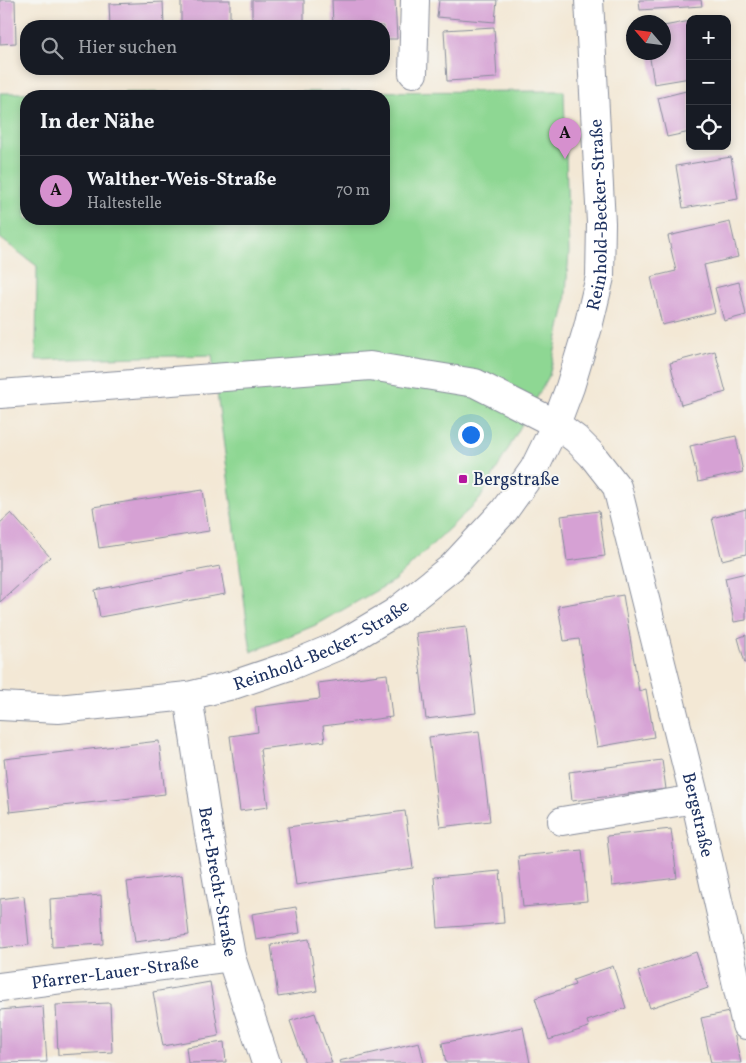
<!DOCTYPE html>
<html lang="de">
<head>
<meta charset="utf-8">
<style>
	body { margin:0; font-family:Vollkorn,serif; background:#20242c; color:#f1f3f6 }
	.controls { position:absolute; right:15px; top:15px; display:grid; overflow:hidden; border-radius:10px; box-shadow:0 2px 8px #0003 }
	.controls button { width:45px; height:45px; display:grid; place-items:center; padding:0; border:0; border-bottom:1px solid #363941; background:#171b24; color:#f1f3f6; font:25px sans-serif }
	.compass { position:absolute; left:626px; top:15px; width:45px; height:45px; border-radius:50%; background:#171b24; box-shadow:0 2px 8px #0003; rotate:298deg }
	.you { position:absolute; left:470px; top:434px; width:18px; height:18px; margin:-12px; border:4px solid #fff; border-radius:50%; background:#1a73e8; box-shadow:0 0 0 8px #1a73e833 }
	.badge { display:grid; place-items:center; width:32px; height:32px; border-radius:50%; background:#d690ce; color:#111; font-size:16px; font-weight:700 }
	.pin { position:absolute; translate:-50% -41px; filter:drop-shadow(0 1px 2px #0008) }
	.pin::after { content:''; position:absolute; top:26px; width:18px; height:15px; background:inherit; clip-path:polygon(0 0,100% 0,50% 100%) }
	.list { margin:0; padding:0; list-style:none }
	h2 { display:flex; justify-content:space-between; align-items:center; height:65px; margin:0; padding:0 20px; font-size:21px }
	h2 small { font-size:16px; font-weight:400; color:#9ea1a6 }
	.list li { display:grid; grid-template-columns:32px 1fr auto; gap:15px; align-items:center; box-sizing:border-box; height:70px; padding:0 20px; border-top:1px solid #363941 }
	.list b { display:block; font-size:19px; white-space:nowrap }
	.list p { margin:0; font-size:16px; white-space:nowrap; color:#9ea1a6 }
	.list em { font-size:16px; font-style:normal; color:#9ea1a6 }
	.icon { flex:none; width:28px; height:28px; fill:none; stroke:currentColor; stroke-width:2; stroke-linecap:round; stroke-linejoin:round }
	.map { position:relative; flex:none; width:746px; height:1063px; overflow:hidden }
	.search { position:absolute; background:#171b24; box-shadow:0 2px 8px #0003; left:20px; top:20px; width:370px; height:55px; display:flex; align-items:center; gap:12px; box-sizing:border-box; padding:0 18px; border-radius:20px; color:#9ea1a6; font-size:19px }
	.panel { position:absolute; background:#171b24; box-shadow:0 2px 8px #0003; left:20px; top:90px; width:370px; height:135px; border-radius:20px }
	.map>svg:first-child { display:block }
</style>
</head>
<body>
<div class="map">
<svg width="746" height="1063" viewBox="0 0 746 1063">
	<rect width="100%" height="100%" fill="#f6f6f2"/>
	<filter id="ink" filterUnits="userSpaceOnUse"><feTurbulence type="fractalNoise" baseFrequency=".02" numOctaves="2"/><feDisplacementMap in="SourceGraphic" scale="10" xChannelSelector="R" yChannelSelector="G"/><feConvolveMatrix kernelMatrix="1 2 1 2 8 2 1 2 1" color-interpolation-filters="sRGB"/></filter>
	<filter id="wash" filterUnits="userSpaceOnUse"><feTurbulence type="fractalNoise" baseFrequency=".0096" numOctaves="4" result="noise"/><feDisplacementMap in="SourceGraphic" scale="20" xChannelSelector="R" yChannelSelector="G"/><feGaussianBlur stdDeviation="1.12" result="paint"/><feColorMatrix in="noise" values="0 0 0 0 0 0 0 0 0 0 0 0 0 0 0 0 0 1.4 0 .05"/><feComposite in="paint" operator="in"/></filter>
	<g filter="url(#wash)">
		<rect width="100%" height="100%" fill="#f3e8d5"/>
		<path fill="#8ed793" stroke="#548378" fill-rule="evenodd" d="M564 91 569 252 565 306 549 376 480 499 395 580 318 624 251 652 212 355 36 360 37 266 0 238V93ZM26 96H384V219H26Z"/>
		<g id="blocks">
			<g fill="#d6a1d4">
				<path d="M0 0H15L16 43 0 44Z"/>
				<rect x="181" y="0" width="49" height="26"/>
				<rect x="252" y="0" width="52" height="26"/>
				<path d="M332 0H395L397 39H384V26H333Z"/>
				<path d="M439 0H497L495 22 437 17Z"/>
				<path d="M639 0H701L702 6 640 10Z"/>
				<path d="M163 2 164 26H110L109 4Z"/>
				<path d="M690 21V78L654 84 649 52H664V26Z"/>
				<path d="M494 27 497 78 447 81 444 30Z"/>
				<path d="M690 90V132L667 137 658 98Z"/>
				<path d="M731 157 738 199 683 208 676 166Z"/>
				<path d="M730 222 738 257 704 265 715 312 662 325 651 277 676 271 668 236Z"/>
				<path d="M739 282 746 315 724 321 715 288Z"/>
				<path d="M715 351 726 392 681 405 670 363Z"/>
				<path d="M736 436 743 472 698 482 690 446Z"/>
				<path d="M203 490 209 531 99 548 93 507Z"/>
				<path d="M746 509V554L722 560 712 518Z"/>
				<path d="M599 511 605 556 567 561 561 516Z"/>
				<path d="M11 513 50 557 0 602V523Z"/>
				<path d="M220 566 225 594 100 617 95 590Z"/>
				<path d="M746 573V620L734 622 725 578Z"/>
				<path d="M623 595 639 691 646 689 654 737 597 747 579 639 564 641 558 606Z"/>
				<path d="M466 627 476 713 426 719 416 633Z"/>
				<path d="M746 635V663H745L738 638Z"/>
				<path d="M387 674 392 717 323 726 325 741 260 749 268 807 240 811 230 736 258 732 255 707 320 699 318 683Z"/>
				<path d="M479 731 490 821 440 827 429 737Z"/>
				<path d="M159 741 165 794 10 812 4 759Z"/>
				<path d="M662 760 666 789 572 801 569 772Z"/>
				<path d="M405 811 413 868 296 885 288 827Z"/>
				<path d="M671 829 677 878 612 886 607 836Z"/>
				<path d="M582 850 587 901 523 907 518 856Z"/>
				<path d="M500 871 504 923 438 928 434 877Z"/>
				<path d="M182 875 189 935 135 942 127 882Z"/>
				<path d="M101 895 103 944 52 947 50 899Z"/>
				<path d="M24 896 29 945 0 948V899Z"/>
				<path d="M296 907 300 933 256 940 252 914Z"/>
				<path d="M309 939 317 991 278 997 271 945Z"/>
				<path d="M696 952 708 988 650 1008 638 972Z"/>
				<path d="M613 966 626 1008 587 1021 589 1027 549 1040 535 998 575 985 573 980Z"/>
				<path d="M210 982 219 1036 163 1046 153 992Z"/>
				<path d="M110 1003 112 1052 58 1055 56 1005Z"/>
				<path d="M43 1006 47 1062 0 1063V1010Z"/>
				<path d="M729 1012 741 1063H711L701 1018Z"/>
				<path d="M315 1013 332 1063H305L290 1021Z"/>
				<path d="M523 1027 530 1063H446L442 1043Z"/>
				<path d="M224 1042 226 1062 188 1063 186 1047Z"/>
				<path d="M419 1042 424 1063H340L339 1061Z"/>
			</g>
		</g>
	</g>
	<g filter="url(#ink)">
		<use href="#blocks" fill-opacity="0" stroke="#878c9a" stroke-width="1"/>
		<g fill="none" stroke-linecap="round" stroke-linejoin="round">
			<defs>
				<g id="minor">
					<path d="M413 73 415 0"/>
					<path id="s1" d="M0 394 370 366 475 383 556 424 576 439 592 455 617 487 695 799 746 1025"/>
					<path id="s2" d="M188 696 208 828 231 957 266 1063"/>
					<path id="s3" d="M0 706 58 709 188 696 233 685 292 665 340 645 394 613 452 567 504 511 534 469 556 424 570 387 588 327 600 277 601 223 589 0"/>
					<path d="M562 821 695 799"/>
					<path id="s4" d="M0 987 231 957"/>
				</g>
			</defs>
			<use href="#minor" stroke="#878c9a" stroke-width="30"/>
			<use href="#minor" stroke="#fff" stroke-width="28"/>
		</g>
	</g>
	<rect fill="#b5179e" stroke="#f6f6f2" stroke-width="2" x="458" y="474" width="10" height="10" rx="2.5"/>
	<g text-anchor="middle" stroke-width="4" stroke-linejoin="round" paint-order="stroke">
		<g font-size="18" fill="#1b2f5e" stroke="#f6f6f2">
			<text dy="6" stroke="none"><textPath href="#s3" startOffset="880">Reinhold-Becker-Straße</textPath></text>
			<text dy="6" stroke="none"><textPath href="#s3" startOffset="332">Reinhold-Becker-Straße</textPath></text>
			<text dy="6" stroke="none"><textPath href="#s1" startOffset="994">Bergstraße</textPath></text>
			<text dy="6" stroke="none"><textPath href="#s2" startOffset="188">Bert-Brecht-Straße</textPath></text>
			<text dy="6" stroke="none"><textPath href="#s4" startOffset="116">Pfarrer-Lauer-Straße</textPath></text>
		</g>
		<g font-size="18" fill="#1b2f5e" stroke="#f6f6f2" text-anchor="start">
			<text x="473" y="485">Bergstraße</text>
		</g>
	</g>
</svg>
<div class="controls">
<button>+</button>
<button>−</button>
<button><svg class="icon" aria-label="locate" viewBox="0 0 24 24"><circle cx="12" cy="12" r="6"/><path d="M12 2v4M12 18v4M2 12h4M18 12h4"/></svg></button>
</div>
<svg class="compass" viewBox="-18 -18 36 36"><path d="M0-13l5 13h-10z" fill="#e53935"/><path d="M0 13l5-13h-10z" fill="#9ea1a6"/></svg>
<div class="you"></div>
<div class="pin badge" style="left:565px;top:159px">A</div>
<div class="search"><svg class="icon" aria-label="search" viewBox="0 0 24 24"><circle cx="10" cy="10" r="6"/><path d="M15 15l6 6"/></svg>Hier suchen</div>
<section class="panel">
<h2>In der Nähe<small></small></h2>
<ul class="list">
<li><span class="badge">A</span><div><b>Walther-Weis-Straße</b><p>Haltestelle</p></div><em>70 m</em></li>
</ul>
</section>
</div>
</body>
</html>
